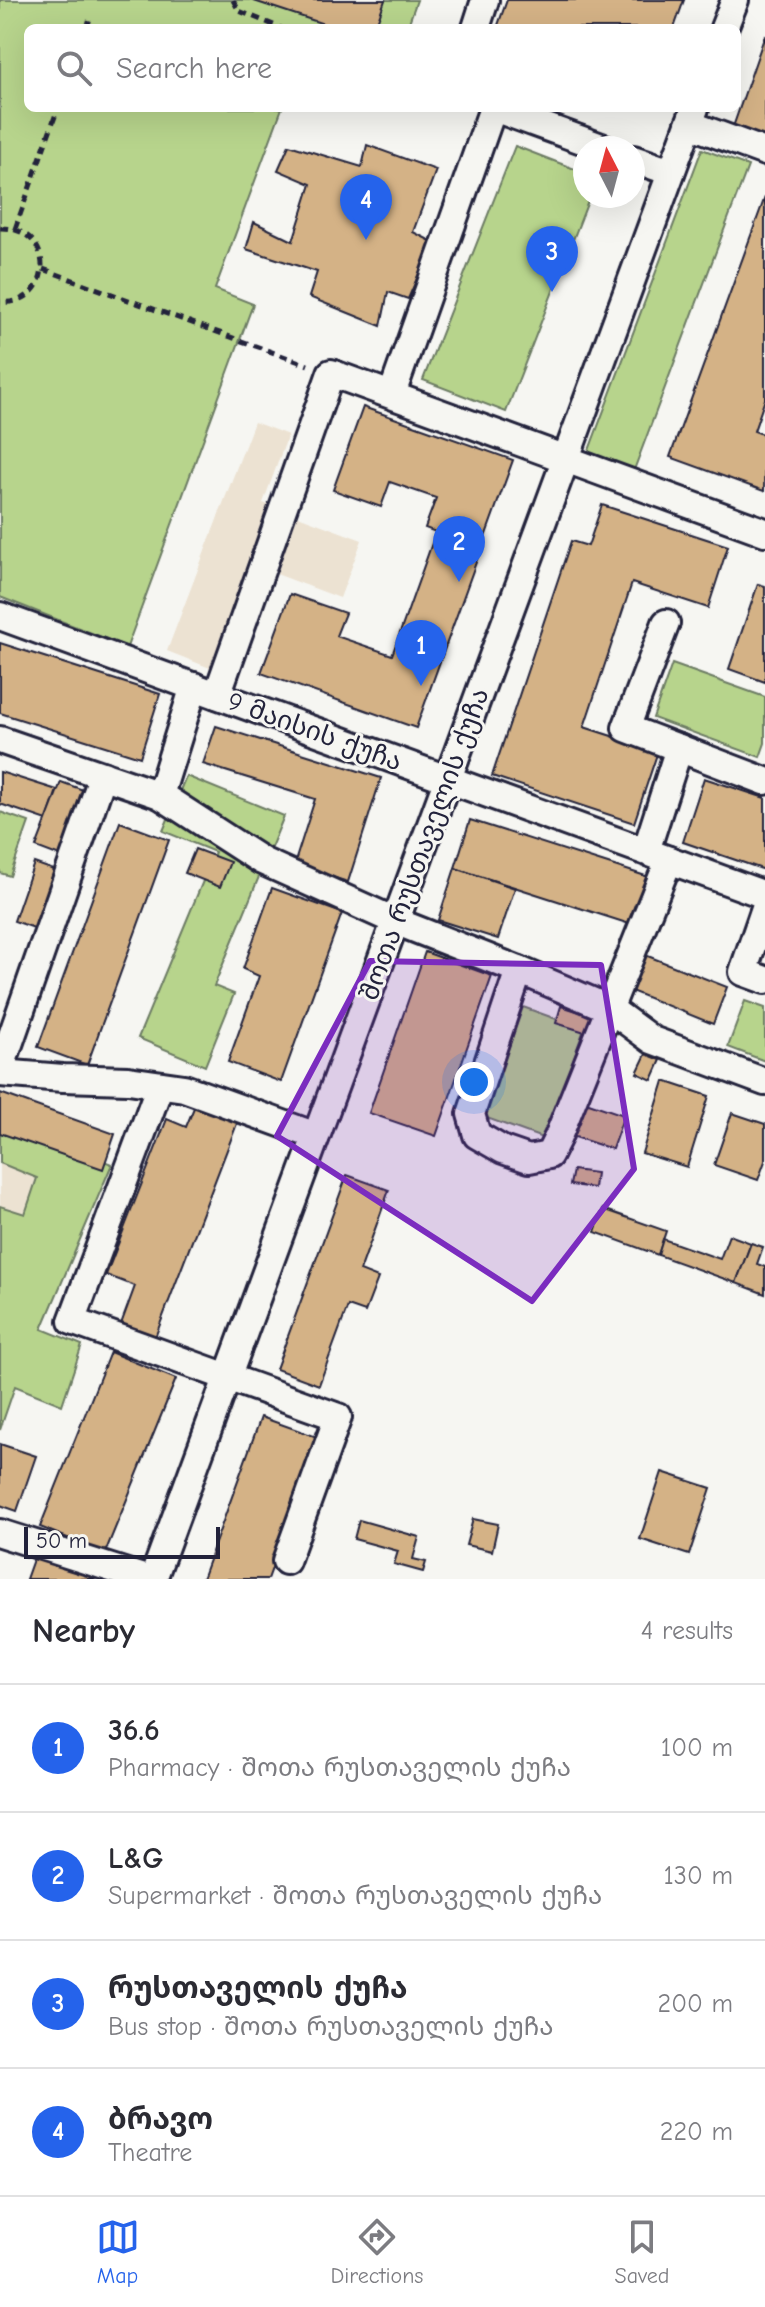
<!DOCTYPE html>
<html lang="en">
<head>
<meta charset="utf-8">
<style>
	body { margin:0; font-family:"Comic Neue","Noto Sans Georgian",sans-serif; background:#f7f7f7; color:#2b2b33 }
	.compass { position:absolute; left:573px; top:136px; width:72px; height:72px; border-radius:50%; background:#fff; box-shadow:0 8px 32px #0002; rotate:354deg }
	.scale { position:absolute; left:24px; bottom:20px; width:196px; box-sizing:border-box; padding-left:8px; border:4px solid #22223b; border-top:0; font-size:22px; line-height:28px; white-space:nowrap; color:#22223b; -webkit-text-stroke:6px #f6f6f2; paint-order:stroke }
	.you { position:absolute; left:474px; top:1082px; width:28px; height:28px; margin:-20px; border:6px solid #fff; border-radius:50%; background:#1a73e8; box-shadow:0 0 0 12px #1a73e833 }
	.badge { display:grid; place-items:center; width:52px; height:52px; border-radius:50%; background:#2563eb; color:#fff; font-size:26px; font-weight:700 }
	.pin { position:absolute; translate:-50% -66px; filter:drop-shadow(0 2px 4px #0008) }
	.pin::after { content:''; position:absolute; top:42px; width:28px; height:24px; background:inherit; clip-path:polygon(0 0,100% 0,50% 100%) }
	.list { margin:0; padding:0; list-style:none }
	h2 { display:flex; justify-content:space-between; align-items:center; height:104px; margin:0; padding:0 32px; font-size:34px }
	h2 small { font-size:26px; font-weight:400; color:#7c7c81 }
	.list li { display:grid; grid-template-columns:52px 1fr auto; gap:24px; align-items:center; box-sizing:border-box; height:128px; padding:0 32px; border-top:2px solid #e1e1e2 }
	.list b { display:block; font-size:30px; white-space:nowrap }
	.list p { margin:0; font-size:26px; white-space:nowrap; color:#7c7c81 }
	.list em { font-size:26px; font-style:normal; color:#7c7c81 }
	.icon { flex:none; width:44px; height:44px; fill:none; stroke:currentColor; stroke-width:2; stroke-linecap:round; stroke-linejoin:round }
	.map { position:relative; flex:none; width:765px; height:1579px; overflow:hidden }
	.search { position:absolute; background:#fff; box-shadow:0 8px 32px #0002; left:24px; right:24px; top:24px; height:88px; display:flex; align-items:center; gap:20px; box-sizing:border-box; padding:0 28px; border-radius:12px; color:#7c7c81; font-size:30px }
	.sheet { height:616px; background:#fff }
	nav { display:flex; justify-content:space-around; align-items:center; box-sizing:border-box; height:112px; border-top:2px solid #e1e1e2; background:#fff; font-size:22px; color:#7c7c81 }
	nav a { display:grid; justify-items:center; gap:4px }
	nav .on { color:#2563eb }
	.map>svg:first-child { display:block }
</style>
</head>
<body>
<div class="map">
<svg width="765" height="1579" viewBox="0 0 765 1579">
	<rect width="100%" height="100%" fill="#f6f6f2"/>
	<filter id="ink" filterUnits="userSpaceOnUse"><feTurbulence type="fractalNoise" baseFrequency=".0125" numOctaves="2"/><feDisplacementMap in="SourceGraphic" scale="16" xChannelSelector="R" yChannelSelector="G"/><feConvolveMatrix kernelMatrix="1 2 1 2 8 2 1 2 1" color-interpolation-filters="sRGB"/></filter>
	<g filter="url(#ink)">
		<g fill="#ece2d2">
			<path d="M254 422 288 435 263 503 362 540 340 598 250 564 210 668 167 651Z"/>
			<path d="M0 1163 37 1177 0 1291Z"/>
		</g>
		<g fill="#b7d48c" stroke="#6c7b64" stroke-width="2">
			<path d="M0 0H417L407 28H28V108H282L215 289 253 304 127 647 0 597Z"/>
			<path d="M515 146 585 173V196H590L506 412 423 380Z"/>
			<path d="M702 149 748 166 634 470 588 453Z"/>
			<path d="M672 664 765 697V743L760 757 653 718Z"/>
			<path d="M186 776 284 816 214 986 234 994 205 1066 138 1038 215 852 163 831Z"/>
			<path d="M0 812 29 822 10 876 0 873Z"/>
			<path d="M745 1001 765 1008V1061L728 1047Z"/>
			<path d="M523 1007 584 1029 545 1139 484 1117Z"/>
			<path d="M0 1123 112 1164 42 1329 82 1345 62 1405 15 1386 0 1430V1206L25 1214 37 1178 0 1163Z"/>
		</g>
		<g fill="#d4b286" stroke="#22223b" stroke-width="2">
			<path d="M251 0H385L375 28H336Z"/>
			<path d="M507 0H684L674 28H497Z"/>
			<path d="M765 35V137L733 127Z"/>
			<path d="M289 145 362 167 367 145 436 170 413 232 433 242 408 299 388 292 381 326 309 297 317 272 246 249 254 222 293 241 311 184 278 170Z"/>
			<path d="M765 197V399L754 431 765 435 764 491 670 457Z"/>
			<path d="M363 407 513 460 416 728 261 673 290 594 345 613 336 636 392 655 436 532 425 528 436 498 390 482 381 507 333 490Z"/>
			<path d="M602 505 728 546 708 608 632 583 584 727 658 751 634 823 492 776 571 541 588 546Z"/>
			<path d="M758 584 765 586V682L729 669Z"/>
			<path d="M0 643 160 694 140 757 0 713Z"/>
			<path d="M216 726 381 778 348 882 294 865 315 799 203 764Z"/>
			<path d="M0 772 57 790 47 820 0 804Z"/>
			<path d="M704 778 765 798V870L683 842Z"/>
			<path d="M61 782 89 792 65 858 36 847Z"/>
			<path d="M470 820 655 879 639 927 455 868Z"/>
			<path d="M120 822 169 840 87 1065 38 1047Z"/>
			<path d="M195 849 230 862 220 887 185 873Z"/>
			<path d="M34 863 57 871 37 929 14 921Z"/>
			<path d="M455 868 515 888 498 939 438 920Z"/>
			<path d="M272 888 342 913 281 1082 228 1062 259 976 243 969Z"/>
			<path d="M425 952 492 976 436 1136 369 1113Z"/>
			<path d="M640 953 727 987 713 1024 626 989Z"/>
			<path d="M561 1006 593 1016 588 1033 556 1023Z"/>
			<path d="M646 1054 661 1060 652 1080 637 1073Z"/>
			<path d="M664 1081 709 1096 687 1167 642 1153Z"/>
			<path d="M0 1093 115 1134 103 1169 0 1133Z"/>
			<path d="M580 1100 624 1115 612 1149 569 1135Z"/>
			<path d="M195 1105 238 1121 154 1340 120 1327 135 1286 106 1275 167 1119 186 1127Z"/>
			<path d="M732 1113 765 1124V1161L758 1180 714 1165Z"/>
			<path d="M573 1170 596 1173 594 1188 570 1185Z"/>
			<path d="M347 1175 389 1190 360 1271 378 1278 365 1312 348 1306 319 1385 276 1369Z"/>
			<path d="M603 1209 666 1231 658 1255 595 1232Z"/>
			<path d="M729 1235 751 1243 736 1283 658 1255 663 1239 720 1259Z"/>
			<path d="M751 1243 763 1247 757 1264 765 1267V1294L736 1283Z"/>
			<path d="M110 1352 176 1379 105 1553 40 1527Z"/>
			<path d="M261 1417 320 1438 268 1579H202Z"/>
			<path d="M0 1444 36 1456 17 1511 0 1505Z"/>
			<path d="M662 1472 711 1488 689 1555 640 1539Z"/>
			<path d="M473 1519 498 1524 492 1551 466 1545Z"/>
			<path d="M359 1520 419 1537 413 1559 426 1562 423 1572 394 1564 398 1551 354 1539Z"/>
			<path d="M36 1551 105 1579H26Z"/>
		</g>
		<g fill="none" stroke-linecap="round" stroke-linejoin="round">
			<defs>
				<g id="minor">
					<path d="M476 28 485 0"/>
					<path d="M724 28 735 0"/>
					<path d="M494 108 604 148"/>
					<path d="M689 124 765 152"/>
					<path d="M633 159 671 172"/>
					<path d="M392 394 493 108"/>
					<path d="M0 616 765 895"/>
					<path d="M666 623 626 728 765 781"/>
					<path d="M217 695 331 373 765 532"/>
					<path d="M0 740 160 795 262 861 395 921 519 970 610 1009 652 1040 765 1082"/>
					<path d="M160 795 194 686"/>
					<path d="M646 851 679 748"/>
					<path d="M765 908 743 972 765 980"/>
					<path d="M519 970 471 1114 477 1135 503 1150 529 1159 549 1155 558 1137 669 860"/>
					<path d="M0 1070 103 775"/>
					<path d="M0 1073 63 1078 128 1080 184 1088 316 1136"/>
					<path d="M160 1085 72 1321 338 1417 286 1561"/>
					<path d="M0 1533 146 1579"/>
					<path d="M153 1579 695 108"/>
				</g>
			</defs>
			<use href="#minor" stroke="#22223b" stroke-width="32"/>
			<g stroke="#22223b" stroke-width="5" stroke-dasharray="8 6" stroke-linecap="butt">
				<path d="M233 0 239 11 281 28"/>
				<path d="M87 28 91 15"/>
				<path d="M0 228C57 227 55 307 0 302"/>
				<path d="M15 229 58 108"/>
				<path d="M43 269 308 365"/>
			</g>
			<use href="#minor" stroke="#f6f6f2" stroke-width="26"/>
		</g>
	</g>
	<path fill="#7b2cbf" fill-opacity="0.2" stroke="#7b2cbf" stroke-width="6" stroke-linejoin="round" d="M370 961 601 965 634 1169 532 1301 277 1136Z"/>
	<g text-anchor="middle" stroke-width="6" stroke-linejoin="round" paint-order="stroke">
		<g font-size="26" fill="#22223b" stroke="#f6f6f2">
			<text transform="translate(315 731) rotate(20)" y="9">9 მაისის ქუჩა</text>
			<text transform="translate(424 844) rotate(-70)" y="9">შოთა რუსთაველის ქუჩა</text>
		</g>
	</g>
</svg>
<svg class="compass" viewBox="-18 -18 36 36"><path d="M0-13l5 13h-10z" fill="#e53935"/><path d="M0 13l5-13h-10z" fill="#7c7c81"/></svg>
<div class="scale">50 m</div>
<div class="you"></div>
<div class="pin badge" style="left:421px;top:686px">1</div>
<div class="pin badge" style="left:459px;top:582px">2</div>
<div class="pin badge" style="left:552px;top:292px">3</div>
<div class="pin badge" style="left:366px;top:240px">4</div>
<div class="search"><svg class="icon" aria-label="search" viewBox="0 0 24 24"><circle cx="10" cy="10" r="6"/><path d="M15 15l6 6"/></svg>Search here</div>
</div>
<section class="sheet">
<h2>Nearby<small>4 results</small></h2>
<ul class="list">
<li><span class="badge">1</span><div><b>36.6</b><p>Pharmacy · შოთა რუსთაველის ქუჩა</p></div><em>100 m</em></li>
<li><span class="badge">2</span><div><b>L&amp;G</b><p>Supermarket · შოთა რუსთაველის ქუჩა</p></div><em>130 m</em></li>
<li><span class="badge">3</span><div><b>რუსთაველის ქუჩა</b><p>Bus stop · შოთა რუსთაველის ქუჩა</p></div><em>200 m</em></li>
<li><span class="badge">4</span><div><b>ბრავო</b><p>Theatre</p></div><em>220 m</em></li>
</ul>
</section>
<nav>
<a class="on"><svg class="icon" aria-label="map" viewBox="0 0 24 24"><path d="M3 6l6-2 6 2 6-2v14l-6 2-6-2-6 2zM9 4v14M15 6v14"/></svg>Map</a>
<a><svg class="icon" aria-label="directions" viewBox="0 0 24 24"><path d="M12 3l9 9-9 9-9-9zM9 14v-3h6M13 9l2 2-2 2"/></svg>Directions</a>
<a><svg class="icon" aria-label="saved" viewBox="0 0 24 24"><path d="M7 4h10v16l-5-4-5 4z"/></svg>Saved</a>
</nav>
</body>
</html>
